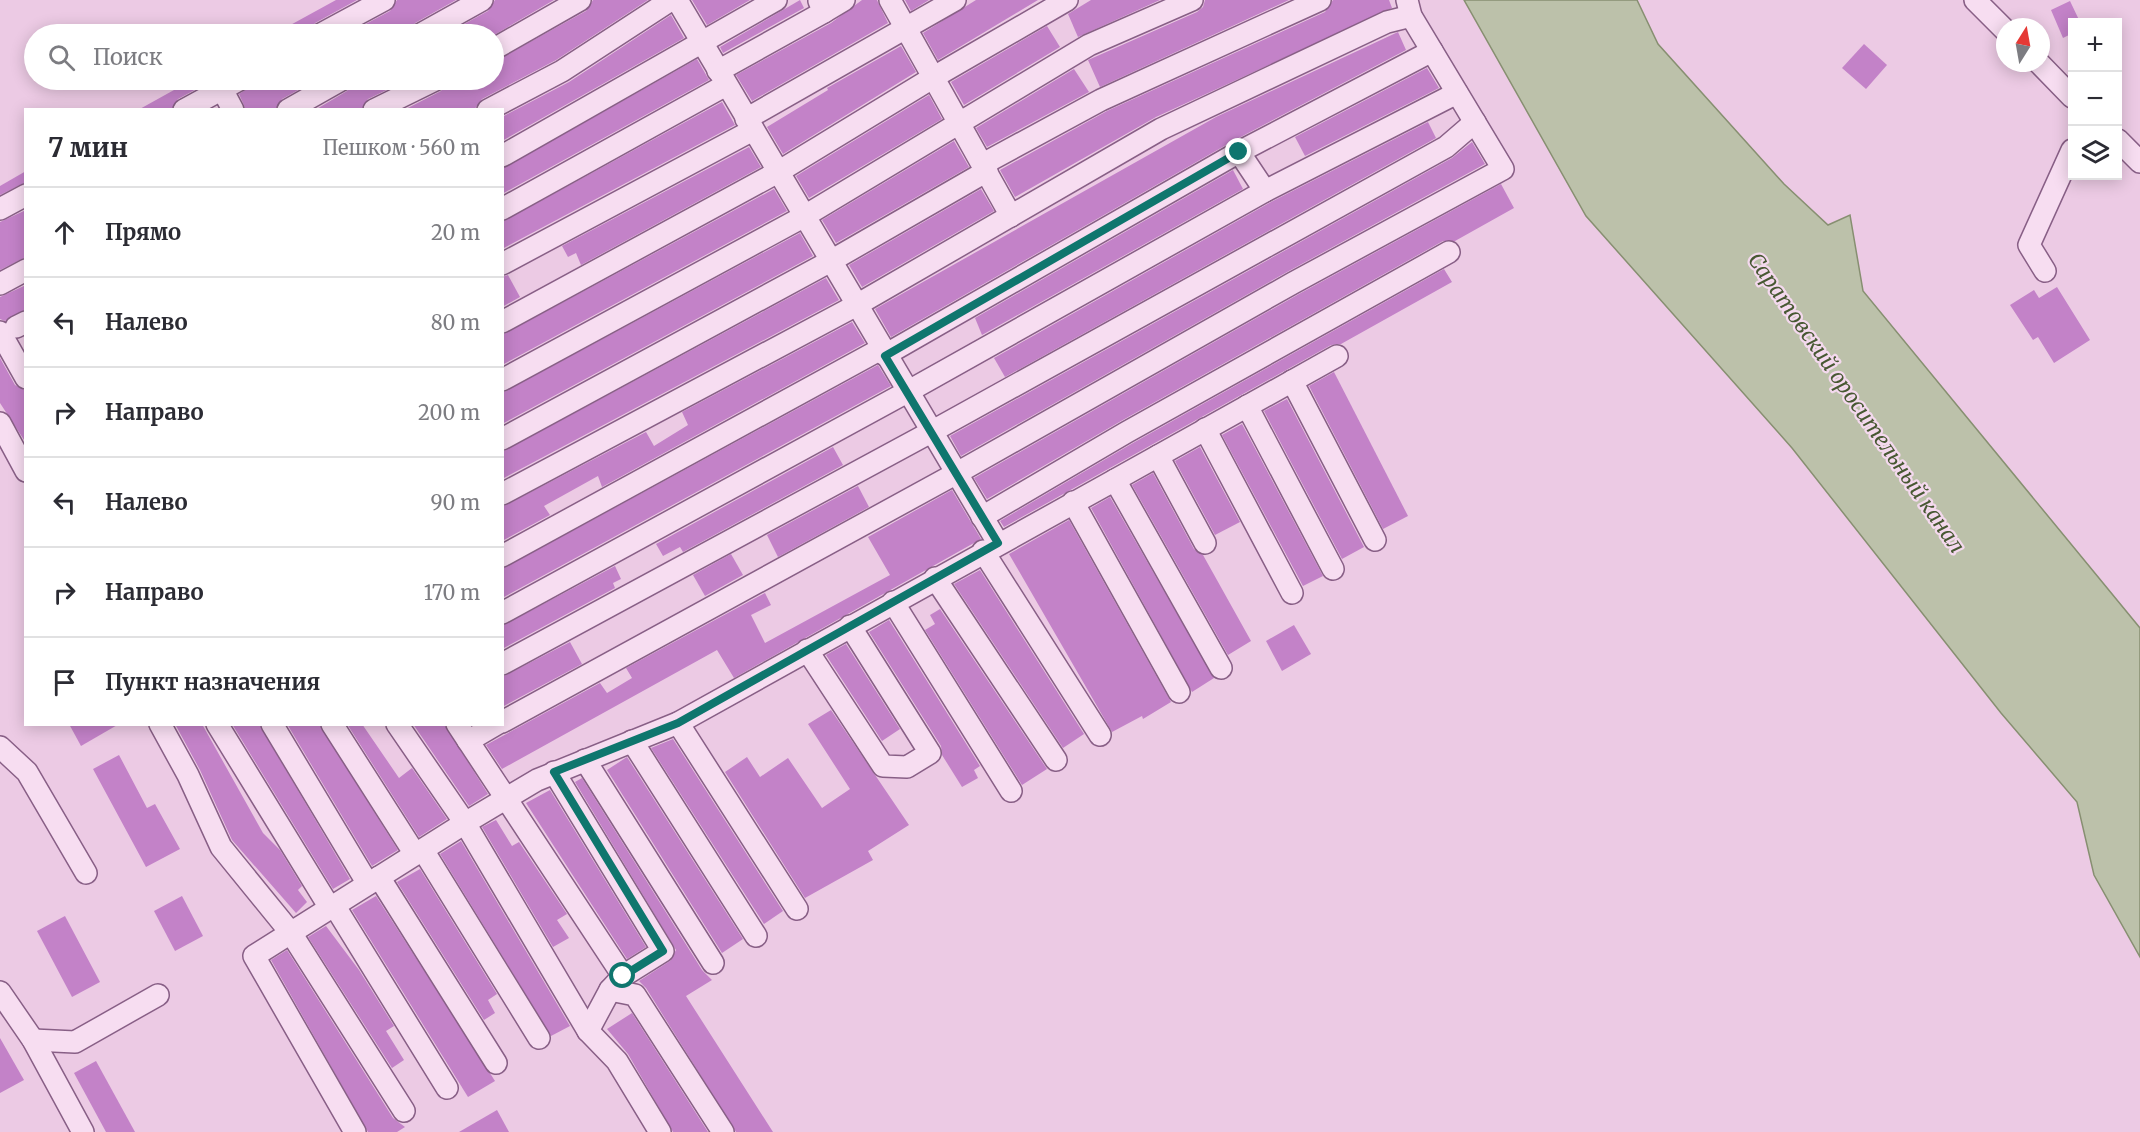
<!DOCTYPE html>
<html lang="ru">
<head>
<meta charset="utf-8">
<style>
	body { margin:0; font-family:Merriweather,serif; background:#f2f2f3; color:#2b2b33 }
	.controls { position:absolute; right:18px; top:18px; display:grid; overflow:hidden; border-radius:0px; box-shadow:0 3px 15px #0003 }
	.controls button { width:54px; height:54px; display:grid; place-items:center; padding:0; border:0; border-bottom:2px solid #e1e1e2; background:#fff; color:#2b2b33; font:30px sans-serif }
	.compass { position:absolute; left:1996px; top:18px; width:54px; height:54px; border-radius:50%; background:#fff; box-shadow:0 3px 15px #0003; rotate:11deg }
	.stop { position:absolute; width:18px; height:18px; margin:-14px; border:4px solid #0f766e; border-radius:50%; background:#fff }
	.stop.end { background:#0f766e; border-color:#fff; box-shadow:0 2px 6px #0008 }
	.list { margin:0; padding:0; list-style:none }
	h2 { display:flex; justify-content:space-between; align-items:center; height:78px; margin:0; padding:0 24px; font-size:26px }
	h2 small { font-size:20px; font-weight:400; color:#7c7c81 }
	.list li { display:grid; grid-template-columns:39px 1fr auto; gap:18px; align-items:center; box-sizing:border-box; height:90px; padding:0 24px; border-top:2px solid #e1e1e2 }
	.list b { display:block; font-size:22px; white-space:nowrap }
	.list em { font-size:20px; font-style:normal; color:#7c7c81 }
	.icon { flex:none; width:33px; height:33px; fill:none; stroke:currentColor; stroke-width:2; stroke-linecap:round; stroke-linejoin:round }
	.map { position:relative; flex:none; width:2140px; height:1132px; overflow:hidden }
	.search { position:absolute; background:#fff; box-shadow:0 3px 15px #0003; left:24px; top:24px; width:480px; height:66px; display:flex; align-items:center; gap:15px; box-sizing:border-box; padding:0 21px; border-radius:33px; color:#7c7c81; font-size:22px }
	.panel { position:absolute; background:#fff; box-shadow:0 3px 15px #0003; left:24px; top:108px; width:480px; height:618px; border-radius:0px }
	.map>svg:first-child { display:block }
</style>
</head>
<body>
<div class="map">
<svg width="2140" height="1132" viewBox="0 0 2140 1132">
	<rect width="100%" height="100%" fill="#eccae4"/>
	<path fill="#bcc1aa" stroke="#878f71" stroke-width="1.5" d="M1464 0H1637L1658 44 1784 184 1828 225 1850 215 1863 291 2140 628V957L2094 875 2077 802 2001 713 1792 448 1586 216Z"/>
	<g fill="#c382c8">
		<path d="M336 0H357L315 23 308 34H274Z"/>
		<path d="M397 0H456L415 23 408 34H347L390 11Z"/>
		<path d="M495 0H554L494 35 446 34 488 11Z"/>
		<path d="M593 0H648L556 60 482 99 474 110H404L441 91 448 80H494V62L586 11Z"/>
		<path d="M692 0H750L707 25Z"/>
		<path d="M800 0 804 8 723 53 720 47Z"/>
		<path d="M862 0H877L888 23 752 101 736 75 831 23Z"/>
		<path d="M905 0H929L911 11Z"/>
		<path d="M976 0H1038L938 60 923 33Z"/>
		<path d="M1091 0H1160L1078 37 1068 14Z"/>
		<path d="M1205 0H1289L1100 87 1088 60 1197 12 1203 7Z"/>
		<path d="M1333 0H1389L1392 8 1156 117 1015 197 1000 170 1107 111 1325 12Z"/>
		<path d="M2070 1 2080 22H2073V33L2063 38 2051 10Z"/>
		<path d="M671 15 684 38 502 141V117L569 82Z"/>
		<path d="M1047 26 1060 47 964 105 951 82Z"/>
		<path d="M1398 32 1406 50 1233 141 891 337 875 309 1216 117Z"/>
		<path d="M1864 44 1887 65 1866 89 1842 68Z"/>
		<path d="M901 46 916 72 783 154 767 127 828 90 827 88Z"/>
		<path d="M697 59 709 80 502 194V169Z"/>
		<path d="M1427 68 1439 88 1305 156 1295 137Z"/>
		<path d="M1074 69 1089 92 987 147 976 128Z"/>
		<path d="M192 80H213L178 99 171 110H138Z"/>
		<path d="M252 80H316L282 99 275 110H246L239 94 250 87Z"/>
		<path d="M354 80H407L368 99 361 110H315L347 91Z"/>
		<path d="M929 95 942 119 809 198 796 176Z"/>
		<path d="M722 102 735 125 502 249V222Z"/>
		<path d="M1428 122 1436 138 1005 377 994 358 1271 202Z"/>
		<path d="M954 141 969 167 836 243 822 220Z"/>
		<path d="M1472 142 1485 164 1287 272 961 456 950 436 1452 158Z"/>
		<path d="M749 147 761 167 581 265 576 253 568 257 562 246Z"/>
		<path d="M1233 170 1243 189 982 335 975 318Z"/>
		<path d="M26 171V182L0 195V186Z"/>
		<path d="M1501 184 1514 208 1455 241H1443L1121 421 987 499 974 478 1299 294Z"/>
		<path d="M774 189 787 211 502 365V335Z"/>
		<path d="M981 189 994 211 862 287 849 265Z"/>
		<path d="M26 210V257L0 270V222Z"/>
		<path d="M800 233 813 256 502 424V393Z"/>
		<path d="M1444 269 1452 282 1341 344 1331 345 1004 527 1000 521 1133 443Z"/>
		<path d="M508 275 520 297 502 307V277Z"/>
		<path d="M826 278 839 300 502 479V452Z"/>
		<path d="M26 285V309L5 321 0 319V297Z"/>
		<path d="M2057 287 2090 340 2054 363 2038 337 2033 340 2010 305 2034 290 2039 298Z"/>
		<path d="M852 322 865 343 602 487 598 476 544 506 550 515 502 541V507L646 432 654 446 688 425 682 412Z"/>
		<path d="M0 358 15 385 26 391V443L0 403Z"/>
		<path d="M878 365 891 386 502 598V569Z"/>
		<path d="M1334 372 1408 516 1383 529 1309 386Z"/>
		<path d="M1287 399 1364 547 1342 559 1264 411Z"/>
		<path d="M1242 424 1323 576 1303 586 1222 435Z"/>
		<path d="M833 447 843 465 683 552 680 547 663 556 656 544Z"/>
		<path d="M1200 447 1240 522 1215 535 1175 461Z"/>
		<path d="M1153 473 1194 549 1203 555 1251 641 1228 655 1132 485Z"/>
		<path d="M858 486 869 507 778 557 767 535Z"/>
		<path d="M952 490 981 539 734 678 717 650 502 769 486 745 600 683 607 693 632 678 626 668 765 593 771 605 751 615 765 643 890 575 868 537Z"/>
		<path d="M1110 497 1214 678 1192 692 1091 508Z"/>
		<path d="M1069 520 1171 702 1143 719 1142 716 1112 732 1009 554Z"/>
		<path d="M731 554 743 575 705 596 693 575Z"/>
		<path d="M615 566 621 579 613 583 615 588 502 649V626Z"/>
		<path d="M980 570 1084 734 1063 748 954 584Z"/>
		<path d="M940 609 1047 769 1022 785 925 630 935 624 930 615Z"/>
		<path d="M889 620 980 766 974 770 978 778 962 787 942 755 941 746 869 632Z"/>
		<path d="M1294 625 1311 654 1282 671 1266 641Z"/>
		<path d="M570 642 582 664 502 707V677Z"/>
		<path d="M846 644 900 729 882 741 826 655Z"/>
		<path d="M831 710 909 825 868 851 873 860 805 898 725 772 747 757 760 777 788 758 822 808 850 789 808 724Z"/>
		<path d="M69 724H119L81 746Z"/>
		<path d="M175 724H202L263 833 280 850 302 886 298 890 307 902 296 913 232 840 200 770Z"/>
		<path d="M232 724H259L350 879 333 889Z"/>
		<path d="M287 724H319L398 850 372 866Z"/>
		<path d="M347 724H362L399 778 412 768 447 819 419 837Z"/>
		<path d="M413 724H444L488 794 469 806Z"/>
		<path d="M673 739 783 911 764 924 651 748Z"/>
		<path d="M119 755 147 808 155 804 180 849 146 867 93 769Z"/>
		<path d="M627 757 743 939 722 953 607 770Z"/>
		<path d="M582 778 702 970 712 980 686 996 773 1132H736L646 988 639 981 670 961 676 950 575 782Z"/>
		<path d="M550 790 646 947 627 959 526 803Z"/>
		<path d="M496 820 512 846 519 842 567 914 557 920 569 938 553 947 482 827Z"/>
		<path d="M461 841 570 1026 551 1036 440 854Z"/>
		<path d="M420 869 497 994 488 1000 495 1013 484 1020 397 882Z"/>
		<path d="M182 896 203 936 175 951 154 911Z"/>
		<path d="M376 896 495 1081 468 1097 352 910Z"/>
		<path d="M65 916 100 982 72 997 37 931Z"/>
		<path d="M326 926 359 970 394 1026 386 1031 404 1060 392 1068 308 937Z"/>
		<path d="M287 950 393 1118 405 1127 397 1132H368L271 960Z"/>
		<path d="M632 1013 708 1132H673L628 1054 607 1029Z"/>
		<path d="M0 1038 24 1080 0 1093Z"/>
		<path d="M96 1061 135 1132H106L74 1073Z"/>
		<path d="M497 1110 509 1132H459Z"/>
	</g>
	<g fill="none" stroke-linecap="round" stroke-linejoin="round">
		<defs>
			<g id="minor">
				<path d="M677 0 998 543"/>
				<path d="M890 0 1011 216"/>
				<path d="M1975 0 2005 30"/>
				<path d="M819 1 824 12 844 0"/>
				<path d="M321 34 384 0"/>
				<path d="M421 34 482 0"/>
				<path d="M494 49 580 0"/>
				<path d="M2039 63 2072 97"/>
				<path d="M718 71 824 12"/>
				<path d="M222 89 233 110"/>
				<path d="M184 110 239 80"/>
				<path d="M288 110 341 80"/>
				<path d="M374 110 435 80"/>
				<path d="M488 110 562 71 671 0"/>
				<path d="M746 119 955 0"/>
				<path d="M2118 140 2140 162"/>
				<path d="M1239 152 1265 191"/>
				<path d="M502 156 776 0"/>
				<path d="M983 164 1101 100 1320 0"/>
				<path d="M0 209 26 195"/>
				<path d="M502 209 726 85"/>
				<path d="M502 264 753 130"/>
				<path d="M2045 271 2029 245 2072 150"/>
				<path d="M0 284 26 270"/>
				<path d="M502 322 778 172 934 77 1067 0"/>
				<path d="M16 327 26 322"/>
				<path d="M0 332 26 378"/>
				<path d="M885 355 1239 152 1432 51"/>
				<path d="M502 380 803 217 1089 45 1192 0"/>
				<path d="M1292 381 1375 540"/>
				<path d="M1247 406 1333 569"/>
				<path d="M0 423 26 471"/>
				<path d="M1205 429 1292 593"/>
				<path d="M502 439 829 262 987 171"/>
				<path d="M1158 456 1205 543"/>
				<path d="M1115 480 1337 356"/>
				<path d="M502 494 855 306 1161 129 1387 22 1411 16"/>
				<path d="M1073 502 1179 692"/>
				<path d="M982 517 1127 432 1449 252"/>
				<path d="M983 551 1100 735"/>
				<path d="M502 556 881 349"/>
				<path d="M935 578 1056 760"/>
				<path d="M893 602 1011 791"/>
				<path d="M502 613 907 392 1265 191 1457 93"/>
				<path d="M807 650 883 766 907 767 930 753 850 626"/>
				<path d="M502 664 931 432 1446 147 1475 122"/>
				<path d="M502 722 957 473 1293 283 1503 169 1411 16 1407 0"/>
				<path d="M678 723 797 909"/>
				<path d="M160 724 188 775 221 847 291 933 404 1111"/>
				<path d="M217 724 330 908"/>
				<path d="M272 724 368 884"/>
				<path d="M332 724 415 854"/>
				<path d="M457 724 623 976 610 990 588 1031"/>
				<path d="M468 741 497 724"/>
				<path d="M632 741 756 936"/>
				<path d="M0 747 27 772 86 873"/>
				<path d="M585 760 713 963"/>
				<path d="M554 772 663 951 623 976"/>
				<path d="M423 850 539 1038"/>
				<path d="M379 877 496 1063"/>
				<path d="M334 905 447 1088"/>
				<path d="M610 990 635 995 723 1132"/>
				<path d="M0 992 33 1040 83 1132"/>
				<path d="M33 1040 75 1042 158 995"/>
				<path d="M355 1132 254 956 465 823 397 724"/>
				<path d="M660 1132 617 1061 588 1031 465 823 537 780 678 723 1115 480 1221 668"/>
			</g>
		</defs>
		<use href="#minor" stroke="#885f86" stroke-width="24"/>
		<use href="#minor" stroke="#f7ddf1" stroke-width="21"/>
	</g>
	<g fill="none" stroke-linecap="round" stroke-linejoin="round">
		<path stroke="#0f766e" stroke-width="8" d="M623 976 663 951 554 772 678 723 998 543 885 356 1239 152"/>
	</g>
	<g text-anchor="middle" stroke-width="4.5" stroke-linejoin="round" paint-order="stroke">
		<g font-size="21" font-style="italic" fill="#475832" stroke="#f4d9ee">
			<text transform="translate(1856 403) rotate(55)" y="7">Саратовский оросительный канал</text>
		</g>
	</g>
</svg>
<div class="controls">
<button>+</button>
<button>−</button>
<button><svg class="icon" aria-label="layers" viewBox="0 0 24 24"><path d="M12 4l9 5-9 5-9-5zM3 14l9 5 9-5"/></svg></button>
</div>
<svg class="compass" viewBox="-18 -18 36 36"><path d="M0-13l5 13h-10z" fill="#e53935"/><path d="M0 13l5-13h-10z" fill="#7c7c81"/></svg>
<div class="stop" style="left:623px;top:976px"></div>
<div class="stop end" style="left:1239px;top:152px"></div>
<div class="search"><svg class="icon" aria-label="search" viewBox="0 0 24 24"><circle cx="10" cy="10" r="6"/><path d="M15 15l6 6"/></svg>Поиск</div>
<section class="panel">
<h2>7 мин<small>Пешком · 560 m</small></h2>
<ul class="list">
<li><svg class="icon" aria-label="ahead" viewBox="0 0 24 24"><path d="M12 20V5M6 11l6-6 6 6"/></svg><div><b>Прямо</b></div><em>20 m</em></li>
<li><svg class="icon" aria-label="left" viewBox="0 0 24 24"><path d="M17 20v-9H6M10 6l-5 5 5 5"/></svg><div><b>Налево</b></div><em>80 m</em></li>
<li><svg class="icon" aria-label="right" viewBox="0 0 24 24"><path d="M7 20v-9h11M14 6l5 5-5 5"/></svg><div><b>Направо</b></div><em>200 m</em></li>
<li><svg class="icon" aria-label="left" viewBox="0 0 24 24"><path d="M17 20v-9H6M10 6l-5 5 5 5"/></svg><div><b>Налево</b></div><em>90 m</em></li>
<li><svg class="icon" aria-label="right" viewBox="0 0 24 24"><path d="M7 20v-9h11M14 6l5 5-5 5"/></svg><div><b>Направо</b></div><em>170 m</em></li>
<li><svg class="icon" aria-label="arrive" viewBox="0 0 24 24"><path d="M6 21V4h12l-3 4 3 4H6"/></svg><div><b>Пункт назначения</b></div></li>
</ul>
</section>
</div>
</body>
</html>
